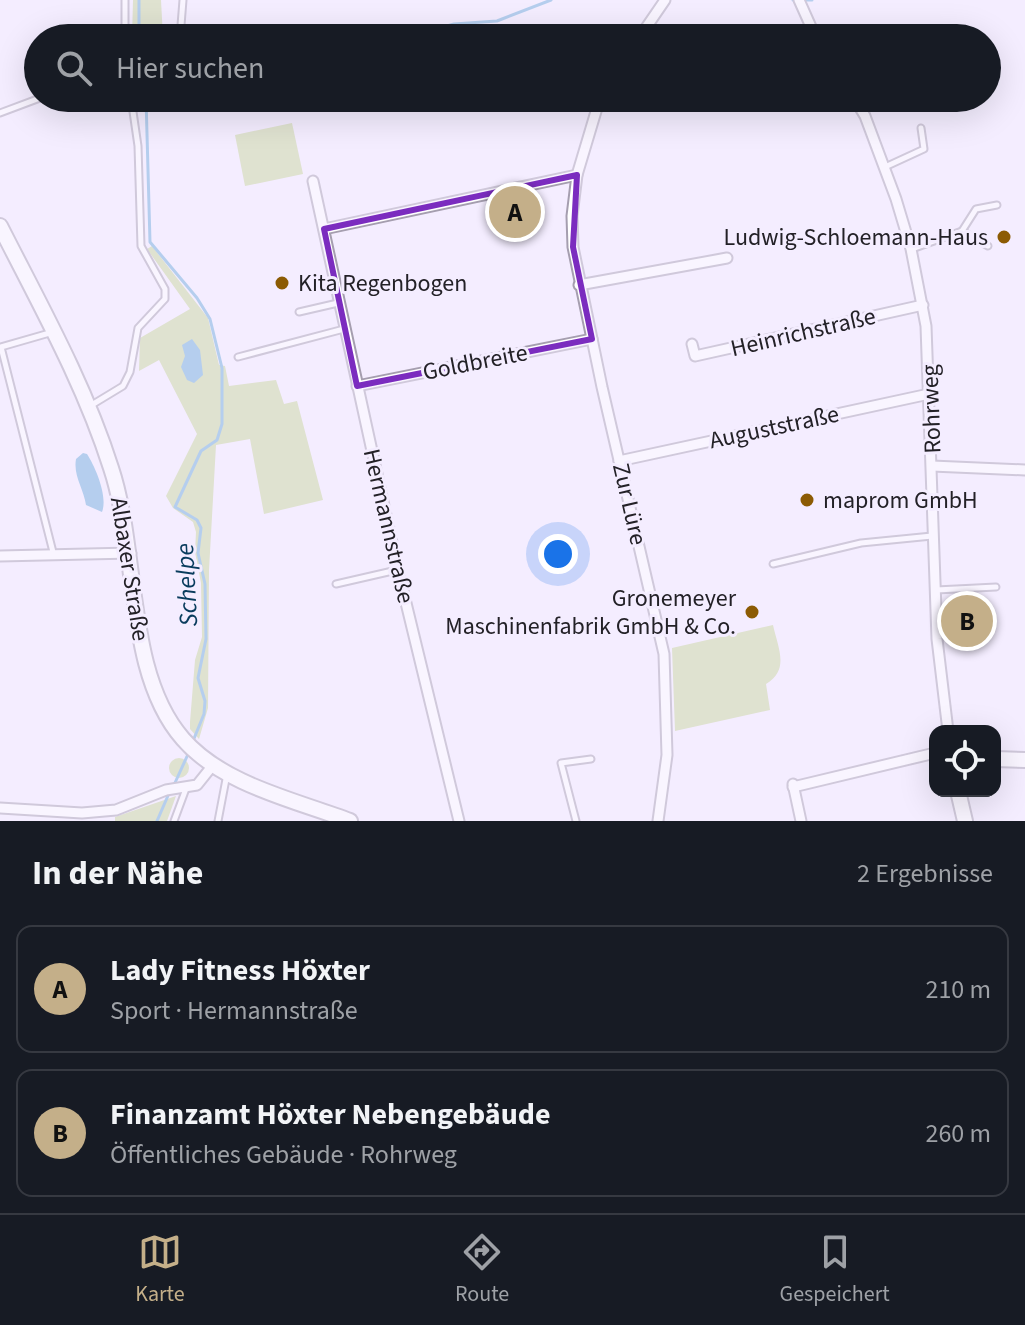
<!DOCTYPE html>
<html lang="de">
<head>
<meta charset="utf-8">
<style>
	body { margin:0; font-family:"Source Sans 3",sans-serif; background:#20242c; color:#f1f3f6 }
	.controls { position:absolute; right:24px; bottom:24px; display:grid; overflow:hidden; border-radius:16px; box-shadow:0 8px 32px #0002 }
	.controls button { width:72px; height:72px; display:grid; place-items:center; padding:0; border:0; border-bottom:2px solid #363941; background:#171b24; color:#f1f3f6; font:40px sans-serif }
	.you { position:absolute; left:558px; top:554px; width:28px; height:28px; margin:-20px; border:6px solid #fff; border-radius:50%; background:#1a73e8; box-shadow:0 0 0 12px #1a73e833 }
	.badge { display:grid; place-items:center; width:52px; height:52px; border-radius:50%; background:#c4af89; color:#111; font-size:26px; font-weight:700 }
	.pin { position:absolute; translate:-50% -50%; border:4px solid #fff; box-shadow:0 2px 8px #0006 }
	.list { margin:0; padding:0; list-style:none }
	h2 { display:flex; justify-content:space-between; align-items:center; height:104px; margin:0; padding:0 32px; font-size:34px }
	h2 small { font-size:26px; font-weight:400; color:#9ea1a6 }
	.list li { display:grid; grid-template-columns:52px 1fr auto; gap:24px; align-items:center; box-sizing:border-box; height:128px; margin:0 16px 16px; padding:0 16px; border:2px solid #363941; border-radius:16px }
	.list b { display:block; font-size:30px; white-space:nowrap }
	.list p { margin:0; font-size:26px; white-space:nowrap; color:#9ea1a6 }
	.list em { font-size:26px; font-style:normal; color:#9ea1a6 }
	.icon { flex:none; width:44px; height:44px; fill:none; stroke:currentColor; stroke-width:2; stroke-linecap:round; stroke-linejoin:round }
	.map { position:relative; flex:none; width:1025px; height:821px; overflow:hidden }
	.search { position:absolute; background:#171b24; box-shadow:0 8px 32px #0002; left:24px; right:24px; top:24px; height:88px; display:flex; align-items:center; gap:20px; box-sizing:border-box; padding:0 28px; border-radius:44px; color:#9ea1a6; font-size:30px }
	.sheet { height:392px; background:#171b24 }
	nav { display:flex; justify-content:space-around; align-items:center; box-sizing:border-box; height:112px; border-top:2px solid #363941; background:#171b24; font-size:22px; color:#9ea1a6 }
	nav a { display:grid; justify-items:center; gap:4px }
	nav .on { color:#c4af89 }
	.map>svg:first-child { display:block }
</style>
</head>
<body>
<div class="map">
<svg width="1025" height="821" viewBox="0 0 1025 821">
	<rect width="100%" height="100%" fill="#f4edff"/>
	<g fill="#c5d497">
		<path d="M133 0H161L163 38H132Z"/>
		<path d="M292 123 303 174 245 186 235 135Z"/>
		<path d="M152 246 208 318 219 365 225 366 229 386 276 380 284 404 297 401 323 500 264 514 250 439 216 445 209 570 208 708 199 739 190 729V722L195 660 202 637 201 583 195 552 196 532 193 522 173 508 166 496 197 434 159 360 139 371 140 338 190 309 147 249Z"/>
		<path d="M773 625C778 648 790 670 766 684L770 710 675 731 672 648Z"/>
		<circle cx="179" cy="768" r="10"/>
		<path d="M176 796 167 821H115V817Z"/>
	</g>
	<g fill="#69a9da">
		<path d="M192 339 200 350 203 375 194 383 187 380 181 367 185 356 182 345Z"/>
		<path d="M83 453 87 454C96 468 108 497 102 512L86 505C84 489 73 476 76 459Z"/>
	</g>
	<g fill="none" stroke-linecap="round" stroke-linejoin="round">
		<g stroke="#69a9da" stroke-width="3">
			<path d="M793 0H812"/>
			<path d="M139 38V0"/>
			<path d="M403 38 454 24 497 21 551 0"/>
			<path d="M146 98 150 242 197 298 210 319 222 368V424L217 440 201 451 175 507 197 520 201 528 198 553 205 584 206 639 198 678 205 701 204 714 193 741"/>
			<path d="M174 785 189 752"/>
			<path d="M157 821 170 791"/>
		</g>
		<defs>
			<g id="lane">
				<path d="M125 0V38"/>
				<path d="M180 38 183 0"/>
				<path d="M777 38 812 32"/>
				<path d="M0 113 40 98"/>
				<path d="M885 167 924 149 921 128"/>
				<path d="M962 231 976 209 997 205"/>
				<path d="M912 249 962 231 988 246"/>
				<path d="M299 312 338 303"/>
				<path d="M53 332 1 347 54 556"/>
				<path d="M238 357 344 329"/>
				<path d="M90 406 123 386 130 372 138 328 165 299V289L141 246 138 146 131 98"/>
				<path d="M773 564 861 543 932 536"/>
				<path d="M336 584 397 570"/>
				<path d="M936 590 996 587"/>
				<path d="M174 821 187 786"/>
				<path d="M218 821 227 774"/>
				<path d="M576 821 561 763 591 759"/>
			</g>
			<g id="street">
				<path d="M799 0 816 38"/>
				<path d="M639 38 665 0"/>
				<path d="M600 98 577 175 572 216 573 247 602 387 664 654 667 755 658 821"/>
				<path d="M854 98 865 116 896 199 911 249 926 326 937 639 948 731"/>
				<path d="M313 181 398 570 459 821"/>
				<path d="M324 229 577 175"/>
				<path d="M579 285 727 258"/>
				<path d="M692 344 695 356 923 305"/>
				<path d="M357 386 592 339"/>
				<path d="M619 461 929 394"/>
				<path d="M932 466 1025 470"/>
				<path d="M0 556 131 553"/>
				<path d="M793 784 801 821"/>
				<path d="M793 787 935 753"/>
				<path d="M0 808 82 813 116 810 166 790 197 785 213 765"/>
			</g>
			<g id="secondary">
				<path d="M995 759 1025 760"/>
				<path d="M958 791 965 821"/>
			</g>
			<path id="primary" d="M0 226C40 305 84 383 111 468 139 552 125 673 183 739 223 785 295 800 350 821"/>
		</defs>
		<use href="#lane" stroke="#a59eaf" stroke-width="9"/>
		<use href="#street" stroke="#a59eaf" stroke-width="13"/>
		<use href="#secondary" stroke="#a59eaf" stroke-width="18"/>
		<use href="#primary" stroke="#a59eaf" stroke-width="18"/>
		<use href="#lane" stroke="#fff" stroke-width="5"/>
		<use href="#street" stroke="#fff" stroke-width="9"/>
		<use href="#secondary" stroke="#fff" stroke-width="14"/>
		<use href="#primary" stroke="#fff" stroke-width="14"/>
	</g>
	<path d="M0 0H1025V821H0ZM577 175 573 247 592 339 357 386 324 229Z" fill="#f4edff" fill-opacity=".55" fill-rule="evenodd"/>
	<path fill="none" stroke="#7b2cbf" stroke-width="6" stroke-linejoin="round" d="M577 175 573 247 592 339 357 386 324 229Z"/>
	<g fill="#8c5b04" stroke="#f4edff" stroke-width="3">
		<circle cx="1004" cy="237" r="8"/>
		<circle cx="282" cy="283" r="8"/>
		<circle cx="807" cy="500" r="8"/>
		<circle cx="752" cy="612" r="8"/>
	</g>
	<g text-anchor="middle" stroke-width="6" stroke-linejoin="round" paint-order="stroke">
		<g font-size="24" fill="#232127" stroke="#f4edff" text-anchor="end">
			<text x="988" y="245">Ludwig-Schloemann-Haus</text>
			<text x="298" y="291" text-anchor="start">Kita Regenbogen</text>
			<text x="823" y="508" text-anchor="start">maprom GmbH</text>
			<text x="736" y="606">Gronemeyer<tspan x="736" dy="28">Maschinenfabrik GmbH &amp; Co.</tspan></text>
		</g>
		<g font-size="24" fill="#232127" stroke="#f4edff">
			<text transform="translate(803 332) rotate(-13)" y="8">Heinrichstraße</text>
			<text transform="translate(475 362) rotate(-11)" y="8">Goldbreite</text>
			<text transform="translate(931 409) rotate(-92)" y="8">Rohrweg</text>
			<text transform="translate(774 427) rotate(-12)" y="8">Auguststraße</text>
			<text transform="translate(630 504) rotate(77)" y="8">Zur Lüre</text>
			<text transform="translate(389 526) rotate(77)" y="8">Hermannstraße</text>
			<text transform="translate(130 569) rotate(81)" y="8">Albaxer Straße</text>
		</g>
		<g font-size="26" font-style="italic" fill="#093c5d" stroke="#f4edff">
			<text transform="translate(186 585) rotate(-93)" y="9">Schelpe</text>
		</g>
	</g>
</svg>
<div class="controls">
<button><svg class="icon" aria-label="locate" viewBox="0 0 24 24"><circle cx="12" cy="12" r="6"/><path d="M12 2v4M12 18v4M2 12h4M18 12h4"/></svg></button>
</div>
<div class="you"></div>
<div class="pin badge" style="left:515px;top:212px">A</div>
<div class="pin badge" style="left:967px;top:621px">B</div>
<div class="search"><svg class="icon" aria-label="search" viewBox="0 0 24 24"><circle cx="10" cy="10" r="6"/><path d="M15 15l6 6"/></svg>Hier suchen</div>
</div>
<section class="sheet">
<h2>In der Nähe<small>2 Ergebnisse</small></h2>
<ul class="list">
<li><span class="badge">A</span><div><b>Lady Fitness Höxter</b><p>Sport · Hermannstraße</p></div><em>210 m</em></li>
<li><span class="badge">B</span><div><b>Finanzamt Höxter Nebengebäude</b><p>Öffentliches Gebäude · Rohrweg</p></div><em>260 m</em></li>
</ul>
</section>
<nav>
<a class="on"><svg class="icon" aria-label="map" viewBox="0 0 24 24"><path d="M3 6l6-2 6 2 6-2v14l-6 2-6-2-6 2zM9 4v14M15 6v14"/></svg>Karte</a>
<a><svg class="icon" aria-label="directions" viewBox="0 0 24 24"><path d="M12 3l9 9-9 9-9-9zM9 14v-3h6M13 9l2 2-2 2"/></svg>Route</a>
<a><svg class="icon" aria-label="saved" viewBox="0 0 24 24"><path d="M7 4h10v16l-5-4-5 4z"/></svg>Gespeichert</a>
</nav>
</body>
</html>
